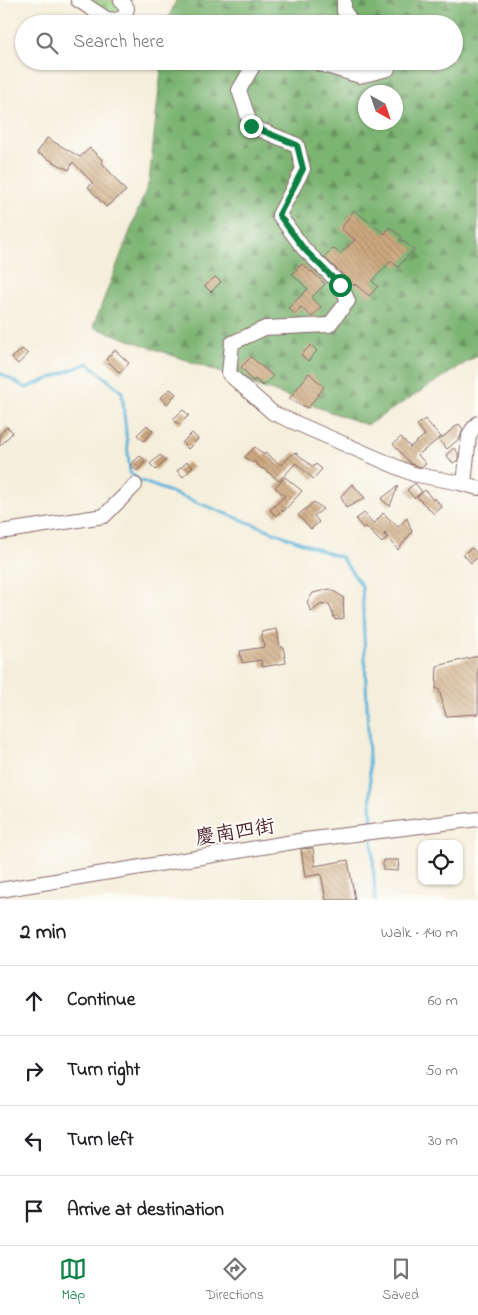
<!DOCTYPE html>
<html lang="en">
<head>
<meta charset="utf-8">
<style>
	body { margin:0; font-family:"Indie Flower","LXGW WenKai TC",sans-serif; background:#f6f6f6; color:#202124 }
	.controls { position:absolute; right:15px; bottom:15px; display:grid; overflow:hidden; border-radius:10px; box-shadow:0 1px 4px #0004 }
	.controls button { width:45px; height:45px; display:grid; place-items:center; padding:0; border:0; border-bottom:1px solid #e0e0e0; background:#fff; color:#202124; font:25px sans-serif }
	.compass { position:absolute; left:358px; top:85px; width:45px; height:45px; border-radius:50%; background:#fff; box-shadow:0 1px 4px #0004; rotate:140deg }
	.stop { position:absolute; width:15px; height:15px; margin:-11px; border:4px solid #0b8043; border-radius:50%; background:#fff }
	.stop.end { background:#0b8043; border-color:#fff; box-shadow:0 1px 5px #0008 }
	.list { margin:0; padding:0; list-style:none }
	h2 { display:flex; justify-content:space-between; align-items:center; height:65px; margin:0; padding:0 20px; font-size:21px }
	h2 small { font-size:16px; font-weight:400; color:#757577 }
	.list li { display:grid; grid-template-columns:32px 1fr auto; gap:15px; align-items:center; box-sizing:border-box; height:70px; padding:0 20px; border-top:1px solid #e0e0e0 }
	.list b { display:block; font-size:19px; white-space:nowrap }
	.list em { font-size:16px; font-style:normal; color:#757577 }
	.icon { flex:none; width:28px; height:28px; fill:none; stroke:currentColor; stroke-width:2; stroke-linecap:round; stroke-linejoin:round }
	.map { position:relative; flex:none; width:478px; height:900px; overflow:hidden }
	.search { position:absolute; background:#fff; box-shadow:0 1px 4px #0004; left:15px; right:15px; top:15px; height:55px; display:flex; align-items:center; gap:12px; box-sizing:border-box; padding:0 18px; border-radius:28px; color:#757577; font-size:19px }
	.sheet { height:345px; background:#fff }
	nav { display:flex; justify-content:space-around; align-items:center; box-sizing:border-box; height:70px; border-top:1px solid #e0e0e0; background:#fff; font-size:14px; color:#757577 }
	nav a { display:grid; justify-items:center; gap:2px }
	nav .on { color:#0b8043 }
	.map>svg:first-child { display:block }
</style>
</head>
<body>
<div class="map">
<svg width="478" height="900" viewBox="0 0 478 900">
	<defs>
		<pattern id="forest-firs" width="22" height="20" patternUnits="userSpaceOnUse" patternTransform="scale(1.25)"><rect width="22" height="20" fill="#7cb472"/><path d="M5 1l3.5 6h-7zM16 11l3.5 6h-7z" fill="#68925e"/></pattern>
		<pattern id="cemetery-stones" width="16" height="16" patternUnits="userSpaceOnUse" patternTransform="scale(1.25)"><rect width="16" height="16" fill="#9bd284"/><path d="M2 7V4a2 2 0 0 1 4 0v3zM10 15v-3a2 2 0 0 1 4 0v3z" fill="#87b472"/></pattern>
		<pattern id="building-back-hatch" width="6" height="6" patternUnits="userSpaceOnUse" patternTransform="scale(1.25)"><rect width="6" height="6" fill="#cda97f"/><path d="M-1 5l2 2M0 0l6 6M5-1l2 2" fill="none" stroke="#a88968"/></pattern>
	</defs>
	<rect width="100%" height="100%" fill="#fdfcf7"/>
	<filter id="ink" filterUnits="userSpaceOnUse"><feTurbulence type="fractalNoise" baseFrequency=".02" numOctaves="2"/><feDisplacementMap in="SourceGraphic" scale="10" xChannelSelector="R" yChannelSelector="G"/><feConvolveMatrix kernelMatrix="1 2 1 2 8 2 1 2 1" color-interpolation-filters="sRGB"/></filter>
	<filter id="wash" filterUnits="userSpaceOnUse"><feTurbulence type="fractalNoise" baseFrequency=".0096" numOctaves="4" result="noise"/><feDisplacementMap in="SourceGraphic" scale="20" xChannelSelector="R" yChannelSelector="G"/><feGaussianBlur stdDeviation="1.12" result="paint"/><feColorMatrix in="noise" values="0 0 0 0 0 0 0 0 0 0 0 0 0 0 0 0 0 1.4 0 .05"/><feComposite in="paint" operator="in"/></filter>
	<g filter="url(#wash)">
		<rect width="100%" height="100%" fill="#f5eedb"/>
		<path fill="url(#forest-firs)" stroke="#636a4e" fill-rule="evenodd" d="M176 0H478V355L367 425 93 327 149 182 162 61H454V24H166ZM366 92H396V122H366Z"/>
		<path fill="url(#cemetery-stones)" stroke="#727858" d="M80 0H125L110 24Z"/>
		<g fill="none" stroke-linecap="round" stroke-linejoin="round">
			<g stroke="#5cb4d9" stroke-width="3">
				<path d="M0 373 26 388 88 363 122 392 130 473 139 480 328 553 341 557 362 586 372 829"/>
				<path d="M372 835 375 900"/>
			</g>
		</g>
		<g id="blocks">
			<g fill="url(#building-back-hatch)">
				<path d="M47 138 80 157 90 148 103 161 102 163 126 191 106 207 88 187 93 183 73 162 69 170 37 153Z"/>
				<path d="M354 210 385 234 389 227 402 237 400 239 414 249 398 267 391 261 372 281 378 286 369 296 355 284 354 286 324 257 333 248 340 254 355 240 341 229Z"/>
				<path d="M302 264 311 272 312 271 325 284 311 298 321 307 312 317 301 307 295 314 288 308 308 289 292 274Z"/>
				<path d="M215 277 221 282 211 292 205 286Z"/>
				<path d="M311 345 317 351 308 361 301 355Z"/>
				<path d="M22 349 28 354 18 364 12 358Z"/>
				<path d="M115 350 129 363 120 373 106 359Z"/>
				<path d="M251 357 273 376 263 386 255 379 253 381 247 375 248 374 241 367Z"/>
				<path d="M309 373 324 387 308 408 289 399Z"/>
				<path d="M170 389 176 394 167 404 160 398Z"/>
				<path d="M183 410 189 415 179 425 173 419Z"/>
				<path d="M425 419 441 437 418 455 426 464 422 467 411 464 393 444 401 437 410 447 425 435 417 425Z"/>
				<path d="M459 424 463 429 460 438 447 449 439 440Z"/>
				<path d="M147 425 153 431 144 441 137 435Z"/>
				<path d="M7 427 13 432 0 446V434Z"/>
				<path d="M192 433 198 439 188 449 182 443Z"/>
				<path d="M255 447 264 455 265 453 281 465 295 452 313 467 316 464 322 469 313 479 296 463 279 481 263 468 262 469 254 461 252 463 245 457Z"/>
				<path d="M454 448 458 453V460L453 463 446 455Z"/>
				<path d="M160 455 166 460 156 470 150 464Z"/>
				<path d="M140 456 146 461 137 471 130 465Z"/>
				<path d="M187 462 193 467 183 477 177 471Z"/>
				<path d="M285 477 302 491 283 512 282 510 276 516 270 510 285 496 275 487Z"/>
				<path d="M415 483 422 492 414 498 407 490Z"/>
				<path d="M352 484 365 498 346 508 341 496Z"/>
				<path d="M398 486 390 506 381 499Z"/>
				<path d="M425 490 433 500 435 498 442 507 434 514 417 497Z"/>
				<path d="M314 502 323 509 314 516 319 522 311 529 298 515Z"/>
				<path d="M364 513 374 524 383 513 398 527 407 518 412 532 398 550 385 533 384 535 387 538 382 543 365 526 363 528 357 521 356 519Z"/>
				<path d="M472 548 478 555V557L471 563 463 554Z"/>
				<path d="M330 589 343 597 344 618 335 620 329 604 320 605 311 612 307 602 313 593Z"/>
				<path d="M277 629 280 647H283L286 663 262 667 261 660 242 663 240 651 264 647 261 632Z"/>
				<path d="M478 656V714L446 716 439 689H436L437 666Z"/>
				<path d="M313 848 315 866 348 860 355 900H326L321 874 305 877 301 849Z"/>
				<path d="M383 860H399L398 871 383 870Z"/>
			</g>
		</g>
	</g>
	<g filter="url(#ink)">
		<use href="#blocks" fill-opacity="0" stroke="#866769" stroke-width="1"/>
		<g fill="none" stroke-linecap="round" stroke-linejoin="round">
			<defs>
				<g id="minor">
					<path d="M78 0 107 19 116 20 125 17 127 8 121 0"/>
					<path d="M344 0V11L353 24"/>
					<path d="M292 24H293"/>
					<path d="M256 61 239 90 251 126 297 145 303 169 279 215 304 249 341 285 348 301 329 325 265 328 232 343 229 374 273 413 413 474 460 483 478 488"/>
					<path d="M318 61 320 64 360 76 388 69 382 61"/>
					<path d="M464 484 469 436 472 430 478 423"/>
					<path d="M0 532 104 516 135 485"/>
					<path d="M0 890 305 840 478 819"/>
				</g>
			</defs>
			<use href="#minor" stroke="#866769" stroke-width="16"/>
			<use href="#minor" stroke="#fff" stroke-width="14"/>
		</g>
	</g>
	<g fill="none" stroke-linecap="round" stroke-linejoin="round" filter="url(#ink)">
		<path stroke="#0b8043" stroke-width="6" d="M251 126 297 145 303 169 279 215 304 249 340 285"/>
	</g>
	<g text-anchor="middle" stroke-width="4" stroke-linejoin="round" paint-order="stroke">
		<g font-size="20" fill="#4a1f2b" stroke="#fdfcf7">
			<text transform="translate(235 831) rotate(-9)" y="7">慶南四街</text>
		</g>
	</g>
</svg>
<div class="controls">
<button><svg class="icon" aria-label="locate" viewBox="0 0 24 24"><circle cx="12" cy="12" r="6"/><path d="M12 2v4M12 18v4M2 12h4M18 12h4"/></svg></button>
</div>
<svg class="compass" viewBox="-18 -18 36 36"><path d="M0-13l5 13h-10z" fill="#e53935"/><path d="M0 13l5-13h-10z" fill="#757577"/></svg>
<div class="stop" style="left:340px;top:285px"></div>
<div class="stop end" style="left:251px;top:126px"></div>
<div class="search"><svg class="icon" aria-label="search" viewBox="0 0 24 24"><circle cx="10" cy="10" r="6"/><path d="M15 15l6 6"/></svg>Search here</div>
</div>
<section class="sheet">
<h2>2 min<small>Walk · 140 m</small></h2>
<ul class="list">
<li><svg class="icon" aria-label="ahead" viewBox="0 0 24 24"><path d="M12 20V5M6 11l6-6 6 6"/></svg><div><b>Continue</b></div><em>60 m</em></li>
<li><svg class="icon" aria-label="right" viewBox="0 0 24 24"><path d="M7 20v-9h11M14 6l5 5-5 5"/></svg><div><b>Turn right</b></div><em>50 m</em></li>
<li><svg class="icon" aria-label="left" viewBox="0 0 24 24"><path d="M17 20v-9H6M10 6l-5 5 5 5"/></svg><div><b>Turn left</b></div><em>30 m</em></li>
<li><svg class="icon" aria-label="arrive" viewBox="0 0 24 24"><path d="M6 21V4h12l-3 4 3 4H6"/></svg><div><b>Arrive at destination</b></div></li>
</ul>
</section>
<nav>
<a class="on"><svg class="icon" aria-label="map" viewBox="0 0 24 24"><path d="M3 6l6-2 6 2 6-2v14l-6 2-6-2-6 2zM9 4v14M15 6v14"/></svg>Map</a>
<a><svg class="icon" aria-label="directions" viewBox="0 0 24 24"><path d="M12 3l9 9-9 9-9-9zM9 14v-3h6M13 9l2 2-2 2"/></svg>Directions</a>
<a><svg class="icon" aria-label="saved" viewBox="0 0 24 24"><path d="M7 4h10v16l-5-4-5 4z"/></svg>Saved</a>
</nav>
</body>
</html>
